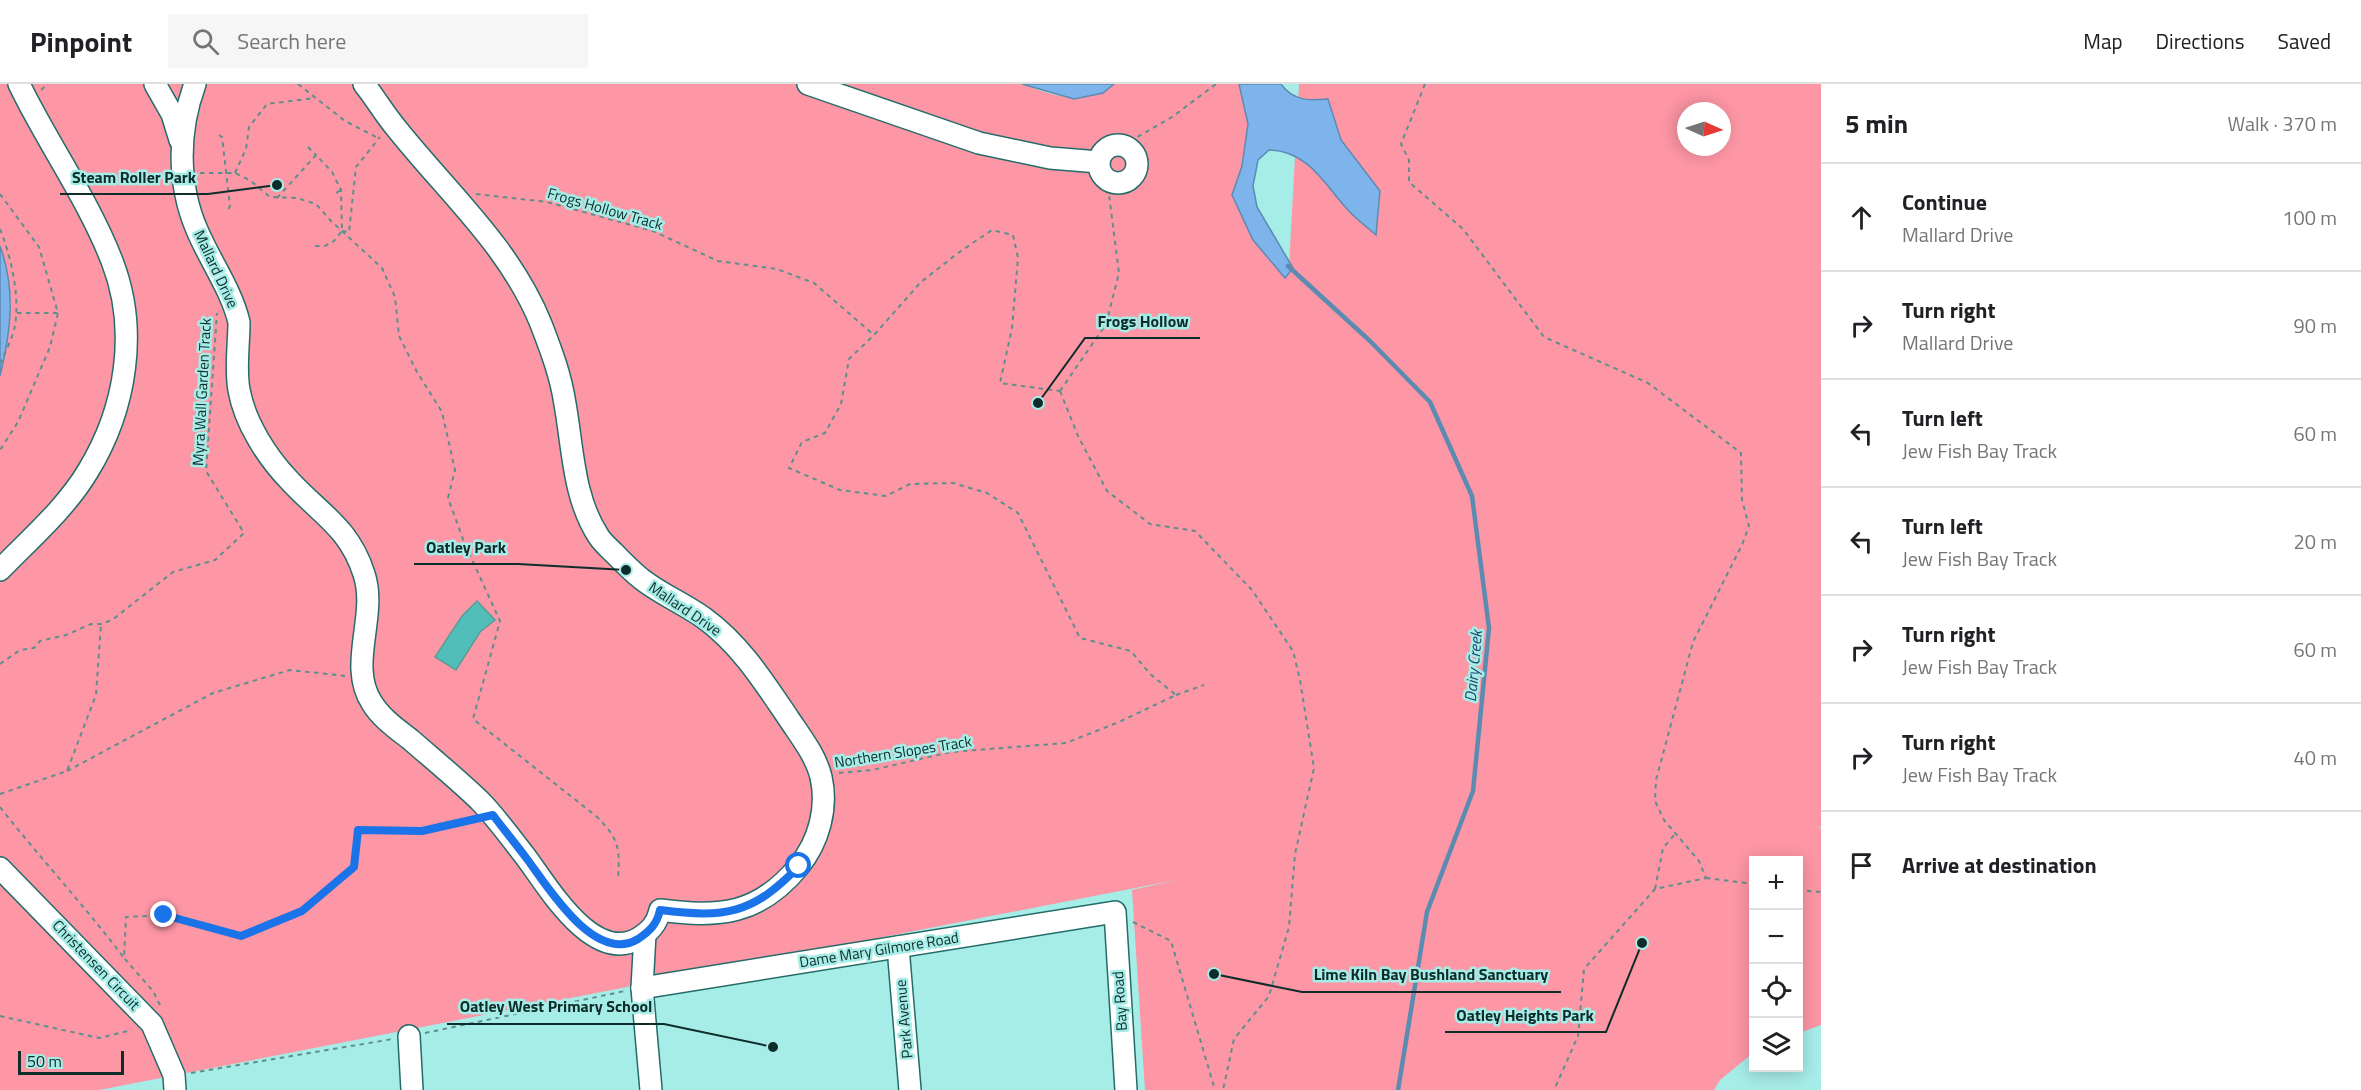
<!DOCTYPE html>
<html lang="en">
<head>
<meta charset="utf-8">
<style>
	body { margin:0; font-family:"Titillium Web",sans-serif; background:#f6f6f6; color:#202124 }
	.controls { position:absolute; right:18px; bottom:18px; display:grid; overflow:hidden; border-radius:0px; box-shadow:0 3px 15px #0003 }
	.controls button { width:54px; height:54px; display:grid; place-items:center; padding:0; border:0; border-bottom:2px solid #e0e0e0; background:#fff; color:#202124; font:30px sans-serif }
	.compass { position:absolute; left:1677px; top:18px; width:54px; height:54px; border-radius:50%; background:#fff; box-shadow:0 3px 15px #0003; rotate:93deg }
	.scale { position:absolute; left:18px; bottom:15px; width:106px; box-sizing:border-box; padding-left:6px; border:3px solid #0e2c2a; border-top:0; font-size:16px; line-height:21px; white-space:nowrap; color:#0e2c2a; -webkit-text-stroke:4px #a6ece7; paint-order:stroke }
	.stop { position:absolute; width:18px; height:18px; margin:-14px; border:4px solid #1a73e8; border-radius:50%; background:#fff }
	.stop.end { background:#1a73e8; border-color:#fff; box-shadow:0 2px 6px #0008 }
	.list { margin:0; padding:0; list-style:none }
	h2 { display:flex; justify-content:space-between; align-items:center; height:78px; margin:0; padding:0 24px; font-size:26px }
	h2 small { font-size:20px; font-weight:400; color:#757577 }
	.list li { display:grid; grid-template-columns:39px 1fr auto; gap:18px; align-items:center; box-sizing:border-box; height:108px; padding:0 24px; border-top:2px solid #e0e0e0 }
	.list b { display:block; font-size:22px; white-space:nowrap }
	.list p { margin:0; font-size:20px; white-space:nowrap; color:#757577 }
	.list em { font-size:20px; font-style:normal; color:#757577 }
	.icon { flex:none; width:33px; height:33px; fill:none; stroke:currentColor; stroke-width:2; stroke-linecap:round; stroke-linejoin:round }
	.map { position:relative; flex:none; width:1821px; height:1006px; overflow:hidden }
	header { display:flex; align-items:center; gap:36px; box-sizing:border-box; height:84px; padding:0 30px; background:#fff; border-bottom:2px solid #e0e0e0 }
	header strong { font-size:28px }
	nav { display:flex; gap:33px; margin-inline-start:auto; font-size:21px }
	.search { width:420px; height:54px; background:#f6f6f6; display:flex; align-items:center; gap:15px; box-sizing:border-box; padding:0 21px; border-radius:0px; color:#757577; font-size:22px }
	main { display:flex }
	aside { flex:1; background:#fff }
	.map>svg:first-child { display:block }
</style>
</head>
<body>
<header>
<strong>Pinpoint</strong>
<div class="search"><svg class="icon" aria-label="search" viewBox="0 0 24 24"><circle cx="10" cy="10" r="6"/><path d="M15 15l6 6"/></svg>Search here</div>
<nav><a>Map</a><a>Directions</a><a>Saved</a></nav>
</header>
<main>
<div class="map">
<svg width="1821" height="1006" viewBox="0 0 1821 1006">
	<rect width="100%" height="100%" fill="#a6ece7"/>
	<path fill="#fd96a5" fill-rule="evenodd" d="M0 0H1022C1053 12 1086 23 1114 0H1239L1248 40 1242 82 1232 111 1289 183 1299 0H1821V743L1816 742 1821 744V941L1799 949 1798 776H1754L1753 969 1720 996 1714 1006H1145L1132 806 1176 796 99 1006H0V292C11 247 16 206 0 162ZM1686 27H1722V63H1686Z"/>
	<g fill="#7eb4ec" stroke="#5c8bb2" stroke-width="1.5">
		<path d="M1022 0H1114L1103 9 1074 15Z"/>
		<path d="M1239 0H1281C1293 17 1310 17 1328 15L1341 56 1380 107 1376 151C1367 143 1356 135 1348 126 1324 100 1309 67 1269 66L1258 76 1253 102 1257 123 1293 184 1285 194 1253 156 1232 111 1242 82 1248 40Z"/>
		<path d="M0 162C16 206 11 247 0 292Z"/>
	</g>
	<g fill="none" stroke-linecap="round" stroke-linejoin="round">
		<path stroke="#5c8bb2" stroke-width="4.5" d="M1288 182 1370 257 1430 318 1472 412 1489 544 1473 707 1427 828 1398 1006"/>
	</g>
	<path fill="#52beb9" stroke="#599d99" stroke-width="1.5" d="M477 517 495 536 480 548 456 586 435 573 462 532Z"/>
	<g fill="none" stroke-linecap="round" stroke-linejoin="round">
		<defs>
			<g id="minor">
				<path d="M155 0 172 30 180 56"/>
				<path d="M195 0C178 46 177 100 197 146 210 177 231 205 239 238 239 261 235 284 239 306 245 339 267 373 289 396 320 430 349 443 364 490 378 532 347 581 372 619 381 634 397 645 411 656 434 676 457 695 479 716 496 733 510 753 525 772 547 801 593 882 639 854 650 847 657 840 660 826 719 834 759 831 799 782 819 757 828 724 821 693 816 672 801 653 789 635 764 598 740 560 704 534 686 521 665 512 647 499 635 491 624 479 614 469 609 464 603 459 599 453 573 414 573 364 565 320 561 292 551 266 541 240 510 163 448 109 397 45 385 31 376 15 364 0"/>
				<path d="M808 0 979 59 1050 74 1099 78"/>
				<circle cx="1118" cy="80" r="19"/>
				<path d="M0 486C30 455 66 424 88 387 126 325 139 246 112 177 88 115 48 60 19 0"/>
				<path d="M0 784 152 940 174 991 175 1006"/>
				<path d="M645 850 642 904 651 1006"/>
				<path d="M898 863 910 1006"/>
				<path d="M642 904 1115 828 1126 1006"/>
				<path d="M409 952 412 1006"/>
			</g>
		</defs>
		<use href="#minor" stroke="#246c69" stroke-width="24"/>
		<g stroke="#5d908c" stroke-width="2" stroke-dasharray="4.5 4.5" stroke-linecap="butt">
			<path d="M298 0 345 37 380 55"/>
			<path d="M1425 0 1401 60 1409 76V98L1463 145 1544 253 1648 299 1741 369 1742 416 1749 442 1742 461 1693 558 1656 696 1655 717 1664 736 1699 777 1706 794 1655 805 1584 885 1578 952 1554 1006"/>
			<path d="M41 6 48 0"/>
			<path d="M219 51 222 53 223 61 230 122 227 128"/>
			<path d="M1122 62 1172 33 1216 0"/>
			<path d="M308 63 316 71"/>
			<path d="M200 89H235L251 97 270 113 297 114 316 120 331 137 382 184 395 213 399 252 417 288 442 328 455 386 448 414 464 458 500 537 473 635 596 732C619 755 620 763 618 795"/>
			<path d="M235 89 246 65 249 43 267 20 315 14"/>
			<path d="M336 109 341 106"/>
			<path d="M0 110 39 163 58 229 50 263 18 338 0 366"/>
			<path d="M476 110 547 118 653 147 718 177 777 185 814 199 874 251"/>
			<path d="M277 114 316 71 332 88 341 106 342 147 334 157 325 162H311"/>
			<path d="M0 145C11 173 20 211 15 241 13 254 5 268 0 280"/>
			<path d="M342 147 349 148 356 83 380 53"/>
			<path d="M17 229H58"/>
			<path d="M1060 307 1078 352 1107 407 1150 440 1195 447 1252 506 1293 567 1300 596 1314 684 1295 770 1289 843 1269 912 1234 955 1223 1006"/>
			<path d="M1060 307 1106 240 1119 189 1107 95"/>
			<path d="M0 580 20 566 34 564 40 557 66 551 91 540H101L112 536 173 488 215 476 244 449 206 387 217 229"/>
			<path d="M1176 611 1204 601"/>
			<path d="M67 687 213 609 290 586 345 592"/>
			<path d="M839 689 872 686 951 668 1066 659 1119 638 1176 611 1150 590 1131 567 1080 554 1018 429 987 409 953 399 910 400 886 412 840 406 789 384 802 358 825 349 841 320 849 275 874 251 921 198 958 169 992 146 1013 151 1018 174 1012 244 1000 299 1060 307"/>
			<path d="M0 710 67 687 96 611 101 540"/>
			<path d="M0 723C40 774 85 822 124 874"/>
			<path d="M1706 794 1754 800"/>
			<path d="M1655 805 1663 764 1675 750"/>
			<path d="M1798 806 1821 808"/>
			<path d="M1133 838 1171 857 1215 1006"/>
			<path d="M160 921 153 907 124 874 126 833 164 831 241 852 302 827 354 783 358 746 422 747 472 736"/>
			<path d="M0 932 99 954 132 946"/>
			<path d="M425 949 625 907"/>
			<path d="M191 989 393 955"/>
		</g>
		<use href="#minor" stroke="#fff" stroke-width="21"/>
	</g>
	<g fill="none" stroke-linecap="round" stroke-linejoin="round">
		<path stroke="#1a73e8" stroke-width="8" d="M164 831 241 852 302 827 354 783 358 746 422 747 493 731C504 746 516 760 527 775 548 803 595 881 638 855 650 847 657 840 660 826 725 834 752 831 799 782"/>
	</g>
	<g text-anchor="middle" stroke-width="5" stroke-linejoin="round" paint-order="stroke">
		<g font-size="15" fill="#0e2c2a" stroke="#a6ece7">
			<text transform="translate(605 125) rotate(16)" y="5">Frogs Hollow Track</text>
			<text transform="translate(216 185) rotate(65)" y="5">Mallard Drive</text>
			<text transform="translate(202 308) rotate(-87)" y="5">Myra Wall Garden Track</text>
			<text transform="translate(685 525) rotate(34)" y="5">Mallard Drive</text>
			<text transform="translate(903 668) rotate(-9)" y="5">Northern Slopes Track</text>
			<text transform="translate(879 866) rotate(-9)" y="5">Dame Mary Gilmore Road</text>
			<text transform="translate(96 881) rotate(46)" y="5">Christensen Circuit</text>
			<text transform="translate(1120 917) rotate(-94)" y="5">Bay Road</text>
			<text transform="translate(904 935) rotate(-95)" y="5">Park Avenue</text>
		</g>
		<g font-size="16" font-style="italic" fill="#1f456b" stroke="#a6ece7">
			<text transform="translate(1473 582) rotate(-85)" y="6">Dairy Creek</text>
		</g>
	</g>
	<path fill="none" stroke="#0e2c2a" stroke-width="2" d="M277 101L208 110H60M1038 319L1085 254H1200M626 486L518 480H414M1214 890L1302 908H1561M773 963L664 940H447M1642 859L1606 948H1445"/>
	<g fill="#0e2c2a" stroke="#a6ece7" stroke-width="2">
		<circle cx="277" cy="101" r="6"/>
		<circle cx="1038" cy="319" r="6"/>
		<circle cx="626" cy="486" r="6"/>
		<circle cx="1214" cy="890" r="6"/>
		<circle cx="773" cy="963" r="6"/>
		<circle cx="1642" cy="859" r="6"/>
	</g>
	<g font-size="16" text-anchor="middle" font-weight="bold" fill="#0e2c2a" stroke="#a6ece7" stroke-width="5" stroke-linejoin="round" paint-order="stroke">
		<text x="134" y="99">Steam Roller Park</text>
		<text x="1143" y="243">Frogs Hollow</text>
		<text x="466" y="469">Oatley Park</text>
		<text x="1431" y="896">Lime Kiln Bay Bushland Sanctuary</text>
		<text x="556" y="928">Oatley West Primary School</text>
		<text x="1525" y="937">Oatley Heights Park</text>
	</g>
</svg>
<div class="controls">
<button>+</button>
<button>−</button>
<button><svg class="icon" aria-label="locate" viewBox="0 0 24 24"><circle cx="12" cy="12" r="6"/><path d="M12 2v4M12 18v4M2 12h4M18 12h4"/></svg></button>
<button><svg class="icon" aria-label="layers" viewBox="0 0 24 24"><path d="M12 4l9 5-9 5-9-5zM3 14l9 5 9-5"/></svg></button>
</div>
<svg class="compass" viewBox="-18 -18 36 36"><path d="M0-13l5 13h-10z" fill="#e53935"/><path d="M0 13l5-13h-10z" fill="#757577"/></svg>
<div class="scale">50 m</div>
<div class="stop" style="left:799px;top:782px"></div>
<div class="stop end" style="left:164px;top:831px"></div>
</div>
<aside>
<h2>5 min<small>Walk · 370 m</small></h2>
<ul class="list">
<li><svg class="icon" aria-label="ahead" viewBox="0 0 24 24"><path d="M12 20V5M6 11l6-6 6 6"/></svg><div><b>Continue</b><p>Mallard Drive</p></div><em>100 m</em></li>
<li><svg class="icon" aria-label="right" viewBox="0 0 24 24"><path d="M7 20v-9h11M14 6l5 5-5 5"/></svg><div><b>Turn right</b><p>Mallard Drive</p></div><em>90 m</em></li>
<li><svg class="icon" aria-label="left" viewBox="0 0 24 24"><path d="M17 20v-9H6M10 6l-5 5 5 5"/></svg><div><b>Turn left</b><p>Jew Fish Bay Track</p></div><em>60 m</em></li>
<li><svg class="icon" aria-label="left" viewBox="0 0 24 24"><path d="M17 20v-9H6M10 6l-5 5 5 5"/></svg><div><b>Turn left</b><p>Jew Fish Bay Track</p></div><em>20 m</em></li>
<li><svg class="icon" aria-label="right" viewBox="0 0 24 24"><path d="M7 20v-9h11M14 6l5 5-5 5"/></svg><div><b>Turn right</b><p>Jew Fish Bay Track</p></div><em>60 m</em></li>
<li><svg class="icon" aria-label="right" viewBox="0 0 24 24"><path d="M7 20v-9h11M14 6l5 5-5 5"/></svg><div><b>Turn right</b><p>Jew Fish Bay Track</p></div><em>40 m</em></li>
<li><svg class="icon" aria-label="arrive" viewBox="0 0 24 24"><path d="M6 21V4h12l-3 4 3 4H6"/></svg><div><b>Arrive at destination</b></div></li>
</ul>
</aside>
</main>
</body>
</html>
